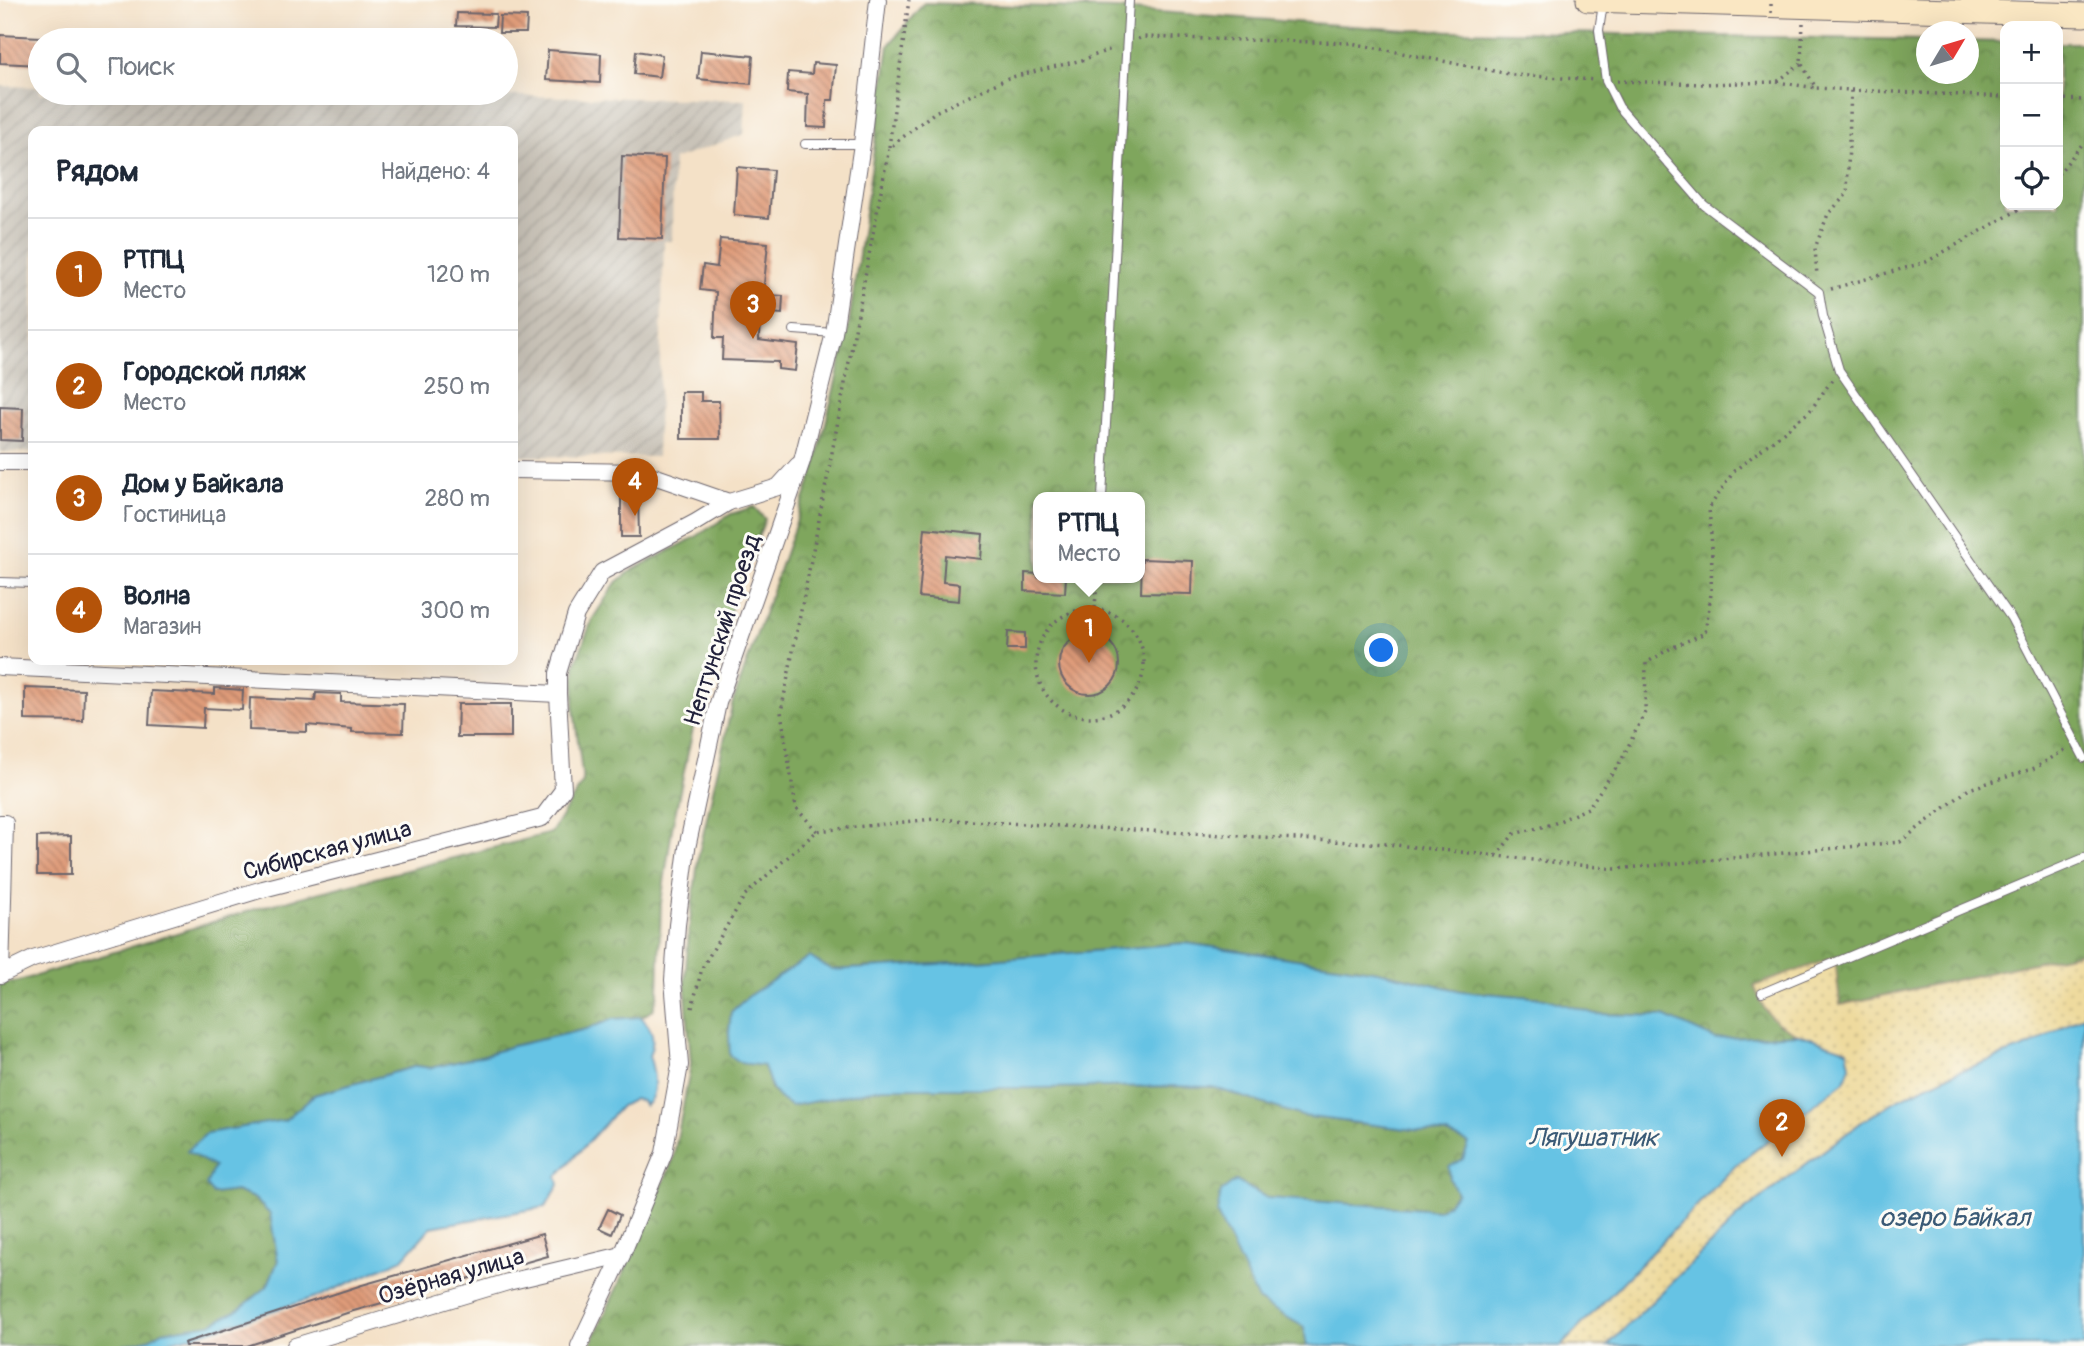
<!DOCTYPE html>
<html lang="ru">
<head>
<meta charset="utf-8">
<style>
	body { margin:0; font-family:Pangolin,sans-serif; background:#f2f2f3; color:#1f2937 }
	.controls { position:absolute; right:21px; top:21px; display:grid; overflow:hidden; border-radius:14px; box-shadow:0 7px 28px #0002 }
	.controls button { width:63px; height:63px; display:grid; place-items:center; padding:0; border:0; border-bottom:2px solid #e0e1e3; background:#fff; color:#1f2937; font:35px sans-serif }
	.compass { position:absolute; left:1916px; top:21px; width:63px; height:63px; border-radius:50%; background:#fff; box-shadow:0 7px 28px #0002; rotate:52deg }
	.you { position:absolute; left:1382px; top:651px; width:24px; height:24px; margin:-18px; border:5px solid #fff; border-radius:50%; background:#1a73e8; box-shadow:0 0 0 10px #1a73e833 }
	.badge { display:grid; place-items:center; width:46px; height:46px; border-radius:50%; background:#b45309; color:#fff; font-size:23px; font-weight:700 }
	.pin { position:absolute; translate:-50% -58px; filter:drop-shadow(0 2px 4px #0008) }
	.pin::after { content:''; position:absolute; top:37px; width:24px; height:21px; background:inherit; clip-path:polygon(0 0,100% 0,50% 100%) }
	.popup { position:absolute; left:1033px; top:492px; width:112px; height:91px; box-sizing:border-box; display:grid; place-content:center; border-radius:14px; background:#fff; filter:drop-shadow(0 2px 5px #0005); font-size:23px; white-space:nowrap; color:#747a83 }
	.popup b { font-size:26px; color:#1f2937 }
	.popup::after { content:''; position:absolute; left:50%; top:100%; margin-left:-14px; border:14px solid transparent; border-top-color:#fff }
	.list { margin:0; padding:0; list-style:none }
	h2 { display:flex; justify-content:space-between; align-items:center; height:91px; margin:0; padding:0 28px; font-size:30px }
	h2 small { font-size:23px; font-weight:400; color:#747a83 }
	.list li { display:grid; grid-template-columns:46px 1fr auto; gap:21px; align-items:center; box-sizing:border-box; height:112px; padding:0 28px; border-top:2px solid #e0e1e3 }
	.list b { display:block; font-size:26px; white-space:nowrap }
	.list p { margin:0; font-size:23px; white-space:nowrap; color:#747a83 }
	.list em { font-size:23px; font-style:normal; color:#747a83 }
	.icon { flex:none; width:38px; height:38px; fill:none; stroke:currentColor; stroke-width:2; stroke-linecap:round; stroke-linejoin:round }
	.map { position:relative; flex:none; width:2084px; height:1346px; overflow:hidden }
	.search { position:absolute; background:#fff; box-shadow:0 7px 28px #0002; left:28px; top:28px; width:490px; height:77px; display:flex; align-items:center; gap:18px; box-sizing:border-box; padding:0 24px; border-radius:38px; color:#747a83; font-size:26px }
	.panel { position:absolute; background:#fff; box-shadow:0 7px 28px #0002; left:28px; top:126px; width:490px; height:539px; border-radius:14px }
	.map>svg:first-child { display:block }
</style>
</head>
<body>
<div class="map">
<svg width="2084" height="1346" viewBox="0 0 2084 1346">
	<defs>
		<pattern id="industrial-furrows" width="10" height="10" patternUnits="userSpaceOnUse" patternTransform="scale(1.75)"><rect width="10" height="10" fill="#c9c3b8"/><path d="M-1 1l2-2M0 10L10 0M9 11l2-2" fill="none" stroke="#aca79f"/></pattern>
		<pattern id="forest-crowns" width="20" height="18" patternUnits="userSpaceOnUse" patternTransform="scale(1.75)"><rect width="20" height="18" fill="#7fa65d"/><path d="M2 6a3 3 0 1 1 6 0M12 15a3 3 0 1 1 6 0" fill="none" stroke="#68874e"/></pattern>
		<pattern id="sand-dots" width="8" height="8" patternUnits="userSpaceOnUse" patternTransform="scale(1.75)"><rect width="8" height="8" fill="#eeda9e"/><path d="M2 2h.1M6 6h.1" fill="none" stroke="#ccbb89" stroke-width="1.8" stroke-linecap="round"/></pattern>
		<pattern id="building-back-hatch" width="6" height="6" patternUnits="userSpaceOnUse" patternTransform="scale(1.75)"><rect width="6" height="6" fill="#df9b79"/><path d="M-1 5l2 2M0 0l6 6M5-1l2 2" fill="none" stroke="#b47e64"/></pattern>
	</defs>
	<rect width="100%" height="100%" fill="#fdfcf7"/>
	<filter id="ink" filterUnits="userSpaceOnUse"><feTurbulence type="fractalNoise" baseFrequency=".0143" numOctaves="2"/><feDisplacementMap in="SourceGraphic" scale="14" xChannelSelector="R" yChannelSelector="G"/><feConvolveMatrix kernelMatrix="1 2 1 2 8 2 1 2 1" color-interpolation-filters="sRGB"/></filter>
	<filter id="wash" filterUnits="userSpaceOnUse"><feTurbulence type="fractalNoise" baseFrequency=".00686" numOctaves="4" result="noise"/><feDisplacementMap in="SourceGraphic" scale="28" xChannelSelector="R" yChannelSelector="G"/><feGaussianBlur stdDeviation="1.57" result="paint"/><feColorMatrix in="noise" values="0 0 0 0 0 0 0 0 0 0 0 0 0 0 0 0 0 1.4 0 .05"/><feComposite in="paint" operator="in"/></filter>
	<g filter="url(#wash)">
		<rect width="100%" height="100%" fill="#f4e1c7"/>
		<path fill="url(#industrial-furrows)" d="M0 86 40 87V93H352L746 100 744 134 673 160 672 241H664L657 457 513 456V131H33V452H0Z"/>
		<g fill="url(#forest-crowns)" stroke="#50644c" stroke-width="2" fill-rule="evenodd">
			<path d="M924 3 1117 9 1408 30 1926 40V74H1968L1969 41 2005 42V205H2058V43H2084V952L1840 1005 1834 957 1778 1024 1799 1034 1715 1039 1664 1016 1595 1014 1544 998 1461 991 1378 971 1185 943 956 963 831 970 809 957 750 995 731 1012 729 1033 741 1063 764 1065 772 1091 791 1106 882 1088H1032L1169 1086 1212 1087 1302 1116 1447 1134 1469 1143 1463 1159 1450 1179 1457 1192 1448 1204 1438 1210 1267 1198 1236 1181 1258 1300 1304 1327 1307 1346H590L644 1229 673 1160 691 1064 685 981 689 929 699 853 732 705 815 468 848 331 889 45ZM1038 497H1140V577H1038Z"/>
			<path d="M754 507 765 519 702 686 672 829 661 903 658 994 653 1010 641 1017 613 1019 587 1029 512 1046 485 1055 431 1068 417 1066 314 1095 286 1120 207 1133 214 1167 213 1194 235 1191 254 1198 270 1214 278 1261 267 1287 241 1308 211 1325 163 1331 149 1339 121 1346H0V984L19 981 262 907 551 833 583 782 574 709 575 665 592 620 615 584 632 570 694 538 731 514Z"/>
		</g>
		<path fill="url(#sand-dots)" stroke="#887e6c" stroke-width="2" d="M2084 952V1015L2029 1046 1947 1076 1899 1099 1863 1121 1743 1212 1607 1346H1561L1736 1165 1845 1081 1847 1050C1823 1042 1780 1033 1766 1011 1761 1004 1758 994 1754 986L1835 957 1840 1005Z"/>
		<g fill="#66c3e4" stroke="#447290" stroke-width="2">
			<path d="M1185 943 1378 971 1461 991 1544 998 1595 1014 1664 1016 1715 1039 1799 1034 1847 1050 1850 1065 1845 1081 1736 1165 1561 1346H1307L1304 1327 1258 1300 1217 1214 1221 1192 1236 1181 1267 1198 1438 1210 1448 1204 1457 1193 1450 1179 1449 1167 1463 1159 1469 1143 1447 1134 1302 1116 1212 1087 1169 1086 1032 1088H882L791 1106C771 1095 771 1086 764 1066L741 1063 730 1055 729 1033 731 1012 750 995 809 957 832 970 956 963Z"/>
			<path d="M2084 1015V1346H1607L1743 1212 1863 1121 1899 1099 1947 1076 2029 1046Z"/>
			<path d="M641 1017C654 1030 655 1040 649 1056 654 1070 659 1096 645 1106L642 1101 634 1099 621 1106 557 1176 559 1185 545 1207 431 1227 403 1259 322 1295 193 1336 151 1346H121L149 1339 163 1331 211 1324 241 1308 267 1287 278 1261 270 1214 254 1198 236 1191 213 1194 206 1185 214 1167 187 1151 207 1133 285 1120 314 1095 417 1066 431 1068 485 1055 512 1046 587 1029 613 1019Z"/>
		</g>
		<g id="blocks">
			<g fill="url(#building-back-hatch)">
				<path d="M457 13 496 14 495 27 456 26Z"/>
				<path d="M500 16 527 17 526 33H499Z"/>
				<path d="M0 35 40 37V65L0 63Z"/>
				<path d="M548 50 601 54 600 83 546 80Z"/>
				<path d="M636 51 662 55 659 77 634 74Z"/>
				<path d="M701 51 753 56 751 84 698 79Z"/>
				<path d="M813 63 836 65 833 100H827L826 128 807 127 808 94 787 92 788 72 812 74Z"/>
				<path d="M622 156 665 158 662 239 619 237Z"/>
				<path d="M737 167 773 170 769 218 734 215Z"/>
				<path d="M720 239 768 243 763 295 783 296 782 314 760 312 759 340 798 345 795 371 778 369V362L722 360 723 338H714L716 292 700 290 703 265 717 267Z"/>
				<path d="M681 392H701V401H719L720 439H681Z"/>
				<path d="M0 407 23 408 22 441 0 440Z"/>
				<path d="M621 494H638L639 537H621Z"/>
				<path d="M925 528 983 534 981 559 945 555 943 582 960 584 959 601 919 597Z"/>
				<path d="M1142 559 1193 561 1192 594 1141 593Z"/>
				<path d="M1025 573 1038 574V577H1066L1065 593 1025 591Z"/>
				<path d="M1008 632 1025 633V649H1007Z"/>
				<circle cx="1089" cy="664" r="30"/>
				<path d="M25 688 84 690 83 721 25 720Z"/>
				<path d="M215 688 243 690 242 710 204 708 203 728 149 725 151 691 215 694Z"/>
				<path d="M316 693 341 694V702L404 704 403 733 352 732V729L307 725V732L249 730 250 698 315 701Z"/>
				<path d="M458 704H511V737H457Z"/>
				<path d="M71 836V875H37V837Z"/>
				<path d="M608 1209 620 1215 612 1234 599 1228Z"/>
				<path d="M542 1234 548 1256 350 1312 247 1346H185L184 1343 362 1285Z"/>
			</g>
		</g>
	</g>
	<g filter="url(#ink)">
		<use href="#blocks" fill-opacity="0" stroke="#6c656c" stroke-width="2"/>
		<g fill="none" stroke-linecap="round" stroke-linejoin="round">
			<defs>
				<g id="lane">
					<path d="M1603 4 1599 30 1606 81 1619 107 1704 205 1819 292 1823 316 1839 370 2011 618 2084 758"/>
					<path d="M805 144H862"/>
					<path d="M794 330 834 333"/>
					<path d="M1102 497 1129 0"/>
					<path d="M0 582 33 583"/>
					<path d="M1762 993 2084 858"/>
				</g>
				<g id="street">
					<path d="M0 462H33"/>
					<path d="M513 470 642 472 729 502 778 487 798 465"/>
					<path d="M0 667 558 694V673L576 614 602 572 696 522 729 502"/>
					<path d="M0 823H5L1 975"/>
					<path d="M0 975 33 959 263 889 542 818 563 790 558 694"/>
					<path d="M295 1346 508 1282 622 1255"/>
					<path d="M579 1346 622 1255 664 1153 680 1065 673 980 677 925 687 848 718 703 802 461 834 333 862 144 878 0"/>
				</g>
				<path id="secondary" d="M1588 0 2084 15"/>
			</defs>
			<use href="#lane" stroke="#6c656c" stroke-width="10"/>
			<use href="#street" stroke="#6c656c" stroke-width="18"/>
			<use href="#secondary" stroke="#6c656c" stroke-width="25"/>
			<g stroke="#6c656c" stroke-width="3.5" stroke-dasharray="2 5" stroke-linecap="butt">
				<path d="M1803 23 1801 63 1816 88 1851 90 1847 194 1828 214 1815 248 1817 276"/>
				<path d="M1138 39 1142 37 1351 43 1514 75 1596 80"/>
				<path d="M1617 81 1703 84 1777 82 1801 63"/>
				<path d="M1777 82 1816 88"/>
				<path d="M1851 90 2005 97"/>
				<path d="M2058 99 2084 100"/>
				<path d="M889 147 909 0"/>
				<path d="M2058 174 2084 142"/>
				<path d="M1831 289 1926 262 2027 205"/>
				<path d="M1095 608 1097 577"/>
				<circle cx="1090" cy="663" r="54"/>
				<path d="M817 831 796 808 781 712 828 474 889 148 935 112 1008 78 1082 60 1114 48"/>
				<path d="M1496 856 1514 834 1553 824 1588 808 1621 761 1645 712 1646 663 1671 648 1705 633 1711 594 1712 547 1709 508 1734 471 1810 411 1832 380"/>
				<path d="M692 1008 702 968 745 895 817 831 934 819 1387 844 1616 869 1900 842 1969 789 2035 768 2068 748"/>
			</g>
			<use href="#lane" stroke="#fff" stroke-width="8"/>
			<use href="#street" stroke="#fff" stroke-width="16"/>
			<use href="#secondary" stroke="#fae7c3" stroke-width="23"/>
			<path stroke="#6c656c" stroke-width="3.5" stroke-dasharray="2 5" stroke-linecap="butt" d="M1771 13V0"/>
		</g>
	</g>
	<g text-anchor="middle" stroke-width="6" stroke-linejoin="round" paint-order="stroke">
		<g font-size="24" fill="#22223b" stroke="#fdfcf7">
			<text transform="translate(722 630) rotate(-72)" y="8">Нептунский проезд</text>
			<text transform="translate(327 850) rotate(-15)" y="8">Сибирская улица</text>
			<text transform="translate(451 1276) rotate(-16)" y="8">Озёрная улица</text>
		</g>
		<g font-size="26" font-style="italic" fill="#3a5a76" stroke="#fdfcf7">
			<text x="1593" y="1146">Лягушатник</text>
			<text x="1955" y="1226">озеро Байкал</text>
		</g>
	</g>
</svg>
<div class="controls">
<button>+</button>
<button>−</button>
<button><svg class="icon" aria-label="locate" viewBox="0 0 24 24"><circle cx="12" cy="12" r="6"/><path d="M12 2v4M12 18v4M2 12h4M18 12h4"/></svg></button>
</div>
<svg class="compass" viewBox="-18 -18 36 36"><path d="M0-13l5 13h-10z" fill="#e53935"/><path d="M0 13l5-13h-10z" fill="#747a83"/></svg>
<div class="you"></div>
<div class="pin badge" style="left:1089px;top:663px">1</div>
<div class="popup"><b>РТПЦ</b>Место</div>
<div class="pin badge" style="left:1782px;top:1157px">2</div>
<div class="pin badge" style="left:753px;top:339px">3</div>
<div class="pin badge" style="left:635px;top:516px">4</div>
<div class="search"><svg class="icon" aria-label="search" viewBox="0 0 24 24"><circle cx="10" cy="10" r="6"/><path d="M15 15l6 6"/></svg>Поиск</div>
<section class="panel">
<h2>Рядом<small>Найдено: 4</small></h2>
<ul class="list">
<li><span class="badge">1</span><div><b>РТПЦ</b><p>Место</p></div><em>120 m</em></li>
<li><span class="badge">2</span><div><b>Городской пляж</b><p>Место</p></div><em>250 m</em></li>
<li><span class="badge">3</span><div><b>Дом у Байкала</b><p>Гостиница</p></div><em>280 m</em></li>
<li><span class="badge">4</span><div><b>Волна</b><p>Магазин</p></div><em>300 m</em></li>
</ul>
</section>
</div>
</body>
</html>
